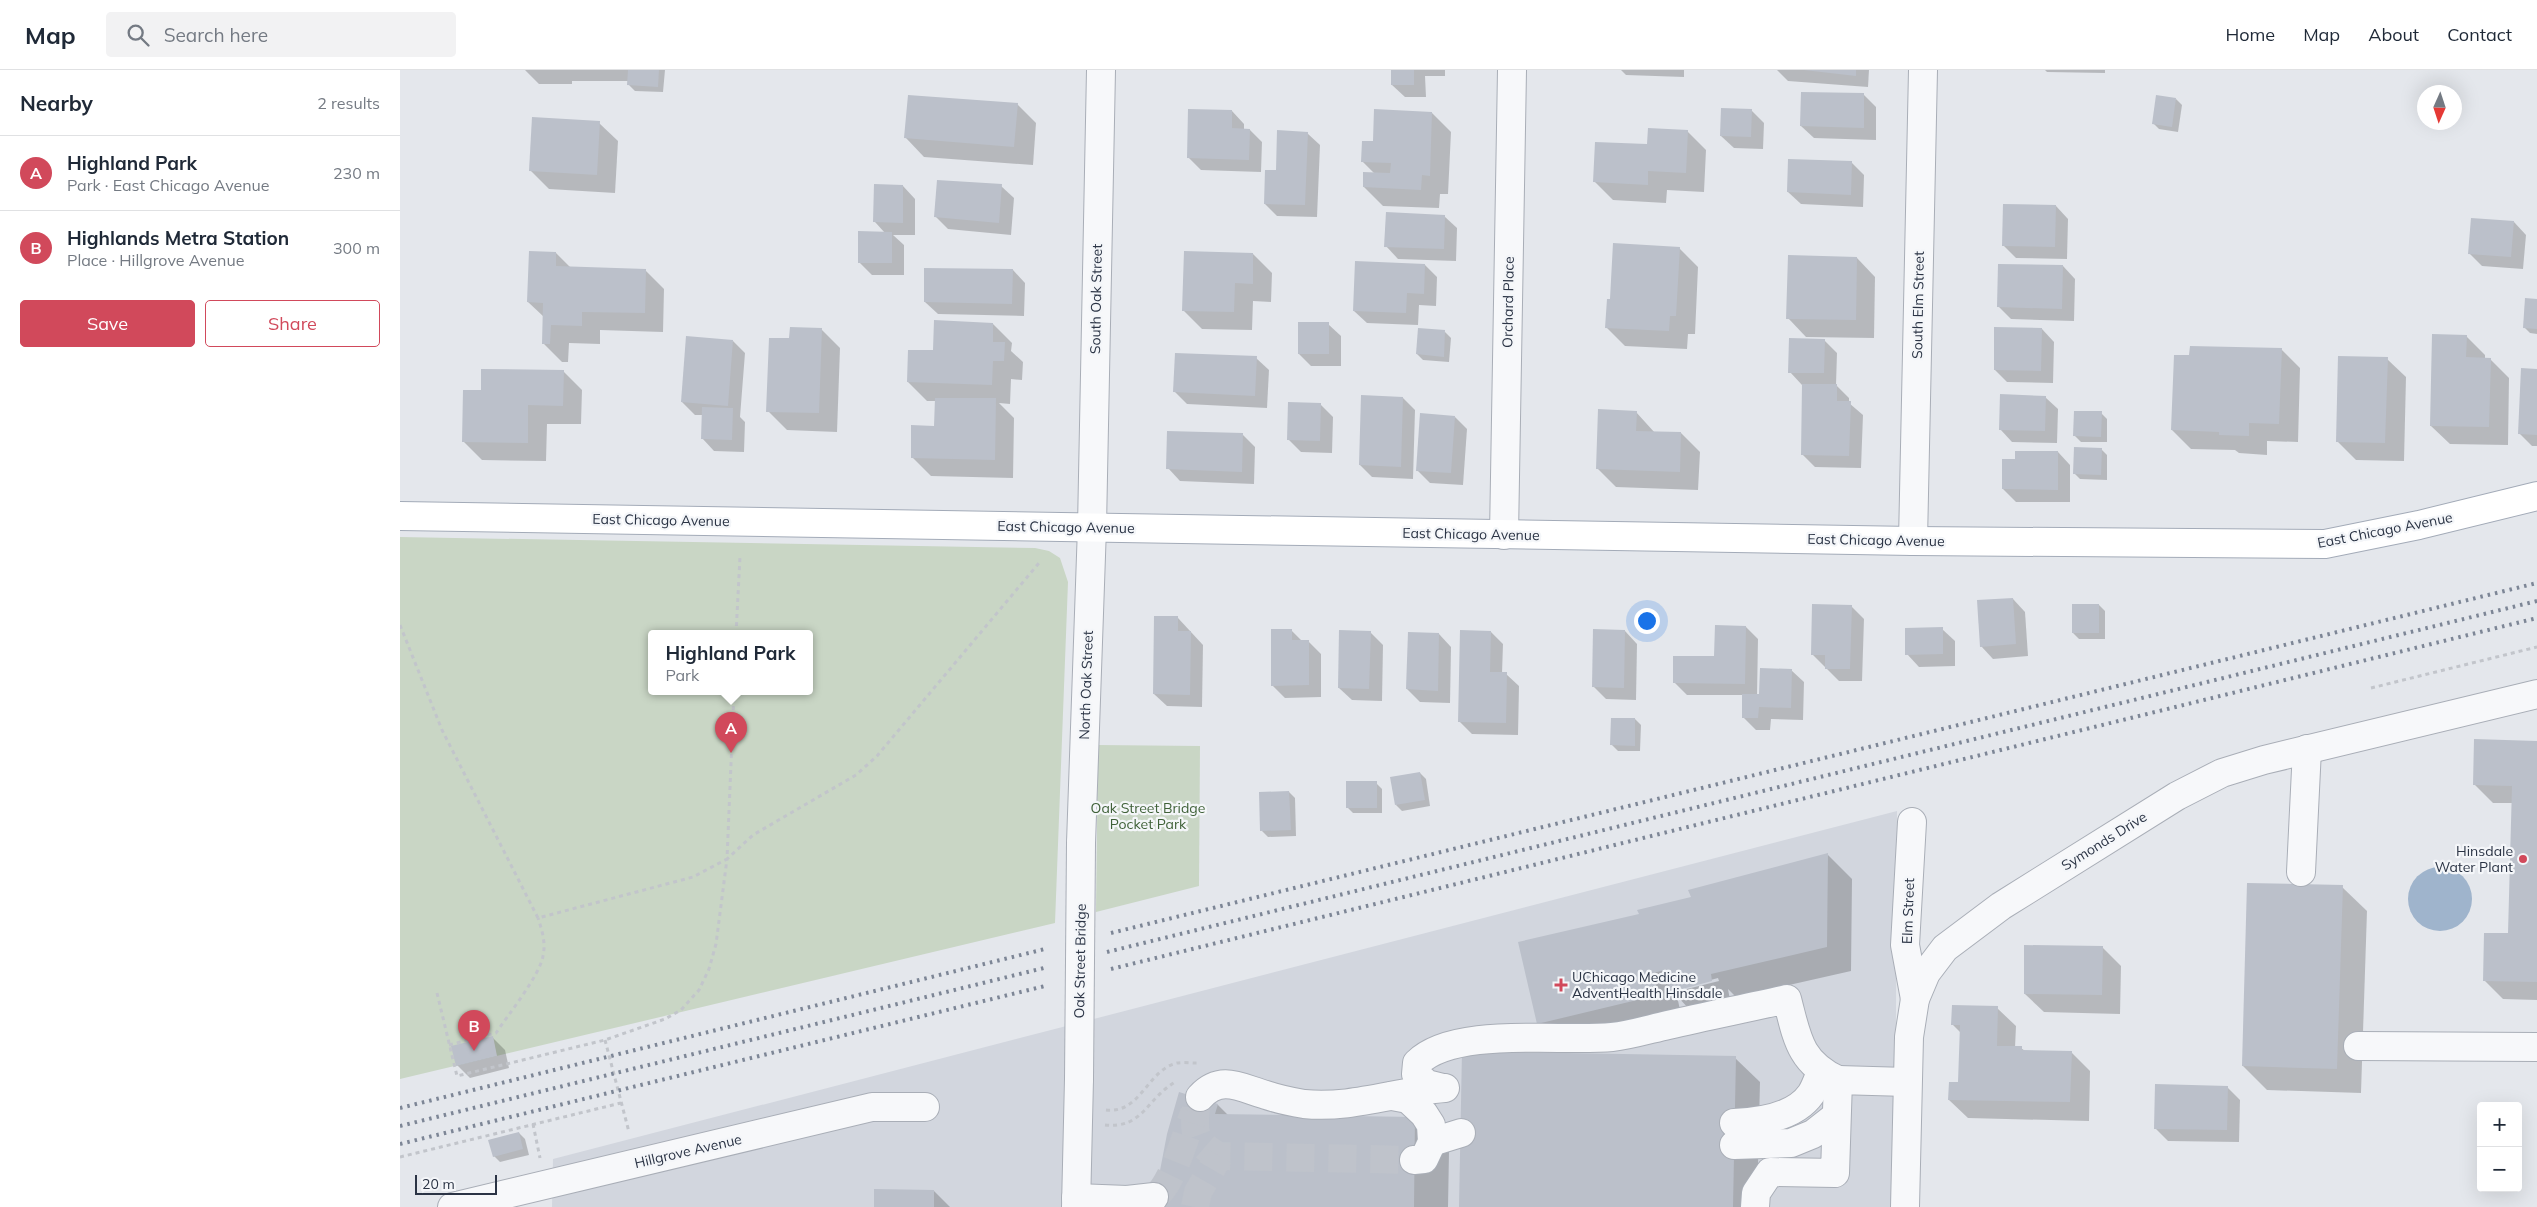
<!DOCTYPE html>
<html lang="en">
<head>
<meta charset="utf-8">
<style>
	body { margin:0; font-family:Mulish,sans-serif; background:#f2f2f3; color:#1f2937 }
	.controls { position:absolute; right:15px; bottom:15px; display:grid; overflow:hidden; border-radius:5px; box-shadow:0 5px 20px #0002 }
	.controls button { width:45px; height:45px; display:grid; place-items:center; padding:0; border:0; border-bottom:1px solid #e0e1e3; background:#fff; color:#1f2937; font:25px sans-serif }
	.compass { position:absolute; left:2017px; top:15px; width:45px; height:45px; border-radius:50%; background:#fff; box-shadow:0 5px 20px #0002; rotate:183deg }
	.scale { position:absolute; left:15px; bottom:12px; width:82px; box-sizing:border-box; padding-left:5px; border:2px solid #2b3445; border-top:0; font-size:14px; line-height:18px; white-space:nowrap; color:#2b3445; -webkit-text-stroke:4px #f4f6f9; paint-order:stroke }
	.you { position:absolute; left:1246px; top:550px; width:18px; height:18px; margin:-12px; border:4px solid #fff; border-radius:50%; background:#1a73e8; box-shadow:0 0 0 8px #1a73e833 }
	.badge { display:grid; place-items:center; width:32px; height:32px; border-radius:50%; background:#d1495b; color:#fff; font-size:16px; font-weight:700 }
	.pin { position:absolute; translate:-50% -41px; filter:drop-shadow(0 1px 2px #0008) }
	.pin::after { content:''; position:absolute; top:26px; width:18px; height:15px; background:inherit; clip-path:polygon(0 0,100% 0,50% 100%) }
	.popup { position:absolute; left:248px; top:560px; width:165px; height:65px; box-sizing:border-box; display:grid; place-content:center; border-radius:5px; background:#fff; filter:drop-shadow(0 1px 4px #0005); font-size:16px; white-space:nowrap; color:#747a83 }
	.popup b { font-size:19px; color:#1f2937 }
	.popup::after { content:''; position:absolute; left:50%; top:100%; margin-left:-10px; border:10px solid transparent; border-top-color:#fff }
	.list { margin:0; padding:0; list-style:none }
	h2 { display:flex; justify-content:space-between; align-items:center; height:65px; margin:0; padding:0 20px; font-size:21px }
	h2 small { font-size:16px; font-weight:400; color:#747a83 }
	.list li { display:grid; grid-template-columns:32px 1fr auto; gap:15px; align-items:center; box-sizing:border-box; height:75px; padding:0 20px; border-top:1px solid #e0e1e3 }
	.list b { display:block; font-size:19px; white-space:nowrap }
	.list p { margin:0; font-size:16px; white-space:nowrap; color:#747a83 }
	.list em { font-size:16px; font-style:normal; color:#747a83 }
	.actions { display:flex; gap:10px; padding:15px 20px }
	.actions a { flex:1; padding:11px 0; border:1px solid #d1495b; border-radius:5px; text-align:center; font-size:18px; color:#d1495b }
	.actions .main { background:#d1495b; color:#fff }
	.icon { flex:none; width:28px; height:28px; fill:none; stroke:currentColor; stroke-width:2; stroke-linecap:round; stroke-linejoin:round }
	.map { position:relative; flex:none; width:2137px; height:1137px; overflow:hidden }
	header { display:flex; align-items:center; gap:30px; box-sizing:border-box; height:70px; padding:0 25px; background:#fff; border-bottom:1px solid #e0e1e3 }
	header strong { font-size:24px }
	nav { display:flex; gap:28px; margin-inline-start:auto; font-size:18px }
	.search { width:350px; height:45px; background:#f2f2f3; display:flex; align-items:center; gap:12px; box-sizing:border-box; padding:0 18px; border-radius:5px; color:#747a83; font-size:19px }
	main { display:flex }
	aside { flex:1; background:#fff }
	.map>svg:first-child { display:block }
</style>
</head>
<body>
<header>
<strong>Map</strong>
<div class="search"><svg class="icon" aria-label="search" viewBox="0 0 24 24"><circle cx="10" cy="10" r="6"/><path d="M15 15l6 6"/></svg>Search here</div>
<nav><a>Home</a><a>Map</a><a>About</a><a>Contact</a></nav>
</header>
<main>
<aside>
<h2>Nearby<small>2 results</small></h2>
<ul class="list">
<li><span class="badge">A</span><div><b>Highland Park</b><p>Park · East Chicago Avenue</p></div><em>230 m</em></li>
<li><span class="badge">B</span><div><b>Highlands Metra Station</b><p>Place · Hillgrove Avenue</p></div><em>300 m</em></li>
</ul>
<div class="actions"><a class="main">Save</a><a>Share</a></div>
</aside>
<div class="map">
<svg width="2137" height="1137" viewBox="0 0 2137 1137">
	<rect width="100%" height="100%" fill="#e4e7ec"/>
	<path fill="#d2d6de" d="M1497 741 1495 1137H152L153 1089Z"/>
	<g fill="#c9d6c5" fill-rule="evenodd">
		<path d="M0 467 635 478 649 481 660 488 668 512 655 853 0 1009ZM252 564H410V622H252Z"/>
		<path d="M698 675 800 676 799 816 696 842Z"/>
	</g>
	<circle fill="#9fb4cc" cx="2040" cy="829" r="32"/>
	<g fill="#0003" fill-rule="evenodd">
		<path d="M125 0H265L263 22 235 21 229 15V11H172V14H139Z"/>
		<path d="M992 0H1045V6H1025L1026 27H1005L992 15Z"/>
		<path d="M1221 0H1284V7L1226 5Z"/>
		<path d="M1377 0H1469L1468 17 1388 11Z"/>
		<path d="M1645 0H1705V3L1647 2Z"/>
		<path d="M1464 25 1476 37V70L1414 68 1401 56Z"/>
		<path d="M1776 29 1782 35 1778 62 1759 59 1753 53Z"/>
		<path d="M617 34 636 53 633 95 524 87 506 68Z"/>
		<path d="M1351 40 1364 53 1363 79 1334 78 1321 66Z"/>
		<path d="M832 41 844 54V60H850L862 72 861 102 801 100 788 87Z"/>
		<path d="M1032 43 1051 62 1048 124H1040L1039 138 983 136 964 117 975 104 962 91 974 72Z"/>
		<path d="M199 53 218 71 215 123 149 119 131 101Z"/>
		<path d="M1287 61 1306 80 1304 122 1267 120 1266 133 1213 130 1195 112 1248 76Z"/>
		<path d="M907 63 920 75 917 147 877 146 865 134 877 101Z"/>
		<path d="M1451 92 1464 105 1463 137 1401 134 1388 122Z"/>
		<path d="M503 116 515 129V165H493L504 175V205H472L459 192 485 163 475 152Z"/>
		<path d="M601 116 614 128 611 165 548 159 536 147Z"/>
		<path d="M1656 136 1668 149 1667 189 1616 188 1603 175Z"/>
		<path d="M1044 146 1057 158 1056 191 998 189 986 176Z"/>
		<path d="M2114 152 2126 165 2123 199 2082 196 2070 184Z"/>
		<path d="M1279 178 1298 197 1295 264H1288L1287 279 1225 276 1206 257 1211 230Z"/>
		<path d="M156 183 171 198 245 200 264 219 263 262 200 260V274L169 273 168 292H162L143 273 144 247 128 232Z"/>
		<path d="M853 184 872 203 871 232 853 231 852 260 802 259 783 240Z"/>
		<path d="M1457 188 1475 207 1474 268 1406 267 1388 248Z"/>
		<path d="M1025 195 1037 207 1036 236 1019 235 1018 255 967 253 954 241Z"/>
		<path d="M1663 196 1675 209 1674 251 1611 249 1599 237Z"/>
		<path d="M613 200 625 213 624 246 538 244 525 232Z"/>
		<path d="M2137 230V264L2130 263 2124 257Z"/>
		<path d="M593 254 612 273 611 281 623 292 622 310 611 309 610 334 599 333 614 348 613 408 531 406 512 387 536 357V331H527L508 312 534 282Z"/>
		<path d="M928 254 941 266V296H911L899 284Z"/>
		<path d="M421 259 440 278 437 362 387 360 368 341 390 270Z"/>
		<path d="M1642 259 1654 272 1653 313 1607 312 1595 300Z"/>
		<path d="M1045 262 1051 268 1049 292 1023 290 1017 284Z"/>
		<path d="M2066 266 2085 285V289H2090L2109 308 2108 375 2050 374 2031 356Z"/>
		<path d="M1424 270 1437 283 1436 315 1449 328V333L1463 345 1461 398 1415 397 1402 384V315L1390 302Z"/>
		<path d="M333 271 345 283 340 347 345 352 344 382 314 381 302 368 303 345H295L282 332Z"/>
		<path d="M1881 279 1900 298 1898 372 1867 371V385L1839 383 1835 380 1791 379 1772 360Z"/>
		<path d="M856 288 869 300 867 338 787 334 774 321Z"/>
		<path d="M1987 289 2006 307 2004 391 1956 390 1937 371Z"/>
		<path d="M2137 300V376H2132L2120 364Z"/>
		<path d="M163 301 182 320 181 354H147L146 391 82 390 64 372 82 321Z"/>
		<path d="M1645 327 1658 339 1657 373 1612 372 1600 359Z"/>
		<path d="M1003 328 1015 340 1013 409 972 407 960 395Z"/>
		<path d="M920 334 933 347 932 383 901 382 889 370Z"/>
		<path d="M1236 342 1255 363H1281L1300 382 1298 420 1216 417 1197 398Z"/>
		<path d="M1701 343 1707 349V372H1681L1675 366Z"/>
		<path d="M1055 347 1067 359 1063 415 1030 413 1018 401Z"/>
		<path d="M843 365 855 377 854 414 780 411 768 398Z"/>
		<path d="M1701 379 1707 385V410L1680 409 1674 403Z"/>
		<path d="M1658 382 1670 395V432H1616L1603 419 1616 390Z"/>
		<path d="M1613 529 1625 542 1628 586 1593 589 1581 576Z"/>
		<path d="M1699 535 1705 541V569H1679L1673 563Z"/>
		<path d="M1451 536 1464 549 1462 611H1439L1412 584Z"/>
		<path d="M778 548 803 575 802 637 767 636 754 624Z"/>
		<path d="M1346 557 1358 569 1357 626 1391 600 1404 612 1403 650 1371 649 1370 660H1356L1343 647 1344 625H1287L1274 612 1316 587Z"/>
		<path d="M1542 559 1555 571V596L1519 597 1507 584Z"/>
		<path d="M891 560 902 571H908L921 584V627L885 628 872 615Z"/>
		<path d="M1225 561 1237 574 1236 630 1206 629 1193 616Z"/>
		<path d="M970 562 983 575 982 631 952 630 939 618Z"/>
		<path d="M1091 562 1103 574 1102 604H1106L1119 616 1118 665 1072 664 1059 651Z"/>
		<path d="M1039 564 1051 577 1050 633 1020 632 1007 619Z"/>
		<path d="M1235 649 1241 655 1240 681H1218L1212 675Z"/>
		<path d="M2137 672V930L2103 929 2084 910 2109 865 2113 733H2093L2074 714Z"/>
		<path d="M1020 703 1026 709 1030 736 1002 741 996 735Z"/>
		<path d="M976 713 982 719V743H953L947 737Z"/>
		<path d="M889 722 895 728 896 766 868 767 862 761Z"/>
		<path d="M1428 785 1452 809 1451 901 1336 927 1328 919 1330 930 1290 940 1277 926 1282 949 1163 978 1138 953 1239 845ZM1318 908 1319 911 1283 920 1281 918Z"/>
		<path d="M1942 817 1967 841 1961 1023 1867 1020 1843 996Z"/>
		<path d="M1702 877 1721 896 1720 944 1644 942 1625 924Z"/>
		<path d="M1597 938 1616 956 1615 978H1621L1625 981 1671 982 1690 1001 1689 1051 1568 1048 1549 1030 1559 1014 1561 963 1553 955Z"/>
		<path d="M92 967 105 980 109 998 70 1008 57 995Z"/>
		<path d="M1335 988 1360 1012 1357 1137H1060Z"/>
		<path d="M1827 1017 1840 1030 1839 1072 1768 1071 1755 1058Z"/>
		<path d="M780 1023 818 1035 829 1046 1015 1048 1049 1082 1048 1137H755Z"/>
		<path d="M119 1063 125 1069 129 1085 100 1092 94 1086Z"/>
		<path d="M534 1121 550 1137H475Z"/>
	</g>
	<g fill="#bbc0ca">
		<path d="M228 0H259L258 17 227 15Z"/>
		<rect x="991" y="0" width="23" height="15"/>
		<path d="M1404 0H1456V6Z"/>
		<path d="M1401 22 1464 23V58L1400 56Z"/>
		<path d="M508 25 618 33 614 77 504 68Z"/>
		<path d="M1756 25 1776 28 1772 57 1752 54Z"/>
		<path d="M1321 38 1352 39 1351 67 1320 66Z"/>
		<path d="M788 39 832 40V58L850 59 849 90 787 88Z"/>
		<path d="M974 39 1032 42 1030 106 1022 105 1021 120 963 117V102L990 103 991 93 961 92 962 71H973Z"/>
		<path d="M132 47 200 51 197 105 129 101Z"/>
		<path d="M1248 58 1288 60 1286 103 1248 101V115L1193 112 1195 72 1247 74Z"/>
		<path d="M877 60 908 62 905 135 864 134 865 100H876Z"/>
		<path d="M1388 89 1452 91 1451 125 1387 122Z"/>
		<path d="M537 110 602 114 599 153 534 147Z"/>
		<path d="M474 114 503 115V153L473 152Z"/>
		<path d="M1603 134 1656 135 1655 177 1602 176Z"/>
		<path d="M986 142 1045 145 1044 179 984 177Z"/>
		<path d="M2071 148 2114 151 2111 187 2068 184Z"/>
		<path d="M458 161 492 162V193H458Z"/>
		<path d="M1213 173 1280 177 1276 246H1270L1269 261 1205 258 1207 229H1210Z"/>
		<path d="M129 181 156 182V196L246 199 245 243 182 242V256L151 255 150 274H142L143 233 127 232Z"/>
		<path d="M784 181 853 183V214L835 213 834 242 782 241Z"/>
		<path d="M1388 185 1457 187 1456 250 1386 249Z"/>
		<path d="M955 191 1025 194 1024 224 1007 223 1006 243 953 241Z"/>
		<path d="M1598 194 1663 195 1662 239 1597 237Z"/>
		<path d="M524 198 613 199 612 234 524 232Z"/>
		<path d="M2125 228 2137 229V259L2123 258Z"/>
		<path d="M534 250 593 253V272H605L604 291H593L592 315 507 312 508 280H533Z"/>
		<rect x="898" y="252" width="31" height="32"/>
		<path d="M390 257 422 258 419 343 366 342 369 268H389Z"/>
		<path d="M1594 257 1642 258 1641 301 1594 300Z"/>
		<path d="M1018 258 1045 260 1044 287 1016 284Z"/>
		<path d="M2032 264 2067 265 2066 287 2091 288 2089 357 2030 356Z"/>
		<path d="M286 266 333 270 328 336 281 332Z"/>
		<path d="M1389 268 1425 269 1424 303H1388Z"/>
		<path d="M1790 276 1882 278 1879 354 1849 353V366L1819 365V362L1771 360 1774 285H1789Z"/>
		<path d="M775 283 857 286 855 326 773 322Z"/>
		<path d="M1938 286 1988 287 1985 373 1936 372Z"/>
		<path d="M2121 298 2137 299V365L2118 364Z"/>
		<path d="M81 299 164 300 163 336 128 335V373L62 372 63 320H81Z"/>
		<path d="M1402 314H1437V331H1451L1449 386 1401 385Z"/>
		<path d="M1600 324 1646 326 1645 361 1599 360Z"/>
		<path d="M961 325 1003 327 1001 397 959 395Z"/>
		<path d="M535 328H596L595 390 511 388V355L534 356Z"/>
		<path d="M888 332 921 333 920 371 887 370Z"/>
		<path d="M302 337 333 338 332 370 301 369Z"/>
		<path d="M1198 339 1237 341 1236 361 1281 362 1280 402 1196 399Z"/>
		<path d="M1674 341H1702L1701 367 1673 366Z"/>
		<path d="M1020 343 1055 346 1051 403 1016 401Z"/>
		<path d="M767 361 843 363 842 402 766 399Z"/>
		<path d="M1674 377 1702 378 1701 405 1673 404Z"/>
		<path d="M1615 381H1658V420L1602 419V389H1615Z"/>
		<path d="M1613 528 1616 574 1580 577 1577 530Z"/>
		<path d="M1412 534 1452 535 1450 599H1425V585H1411Z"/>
		<rect x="1672" y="534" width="27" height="29"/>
		<path d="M754 546H778V561H791L790 625 753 624Z"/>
		<path d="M1315 555 1346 556 1345 614 1273 613V586H1314Z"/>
		<path d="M1543 557V584L1505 585V558Z"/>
		<path d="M871 559H892V570H909V615L871 616Z"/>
		<path d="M1193 559 1225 560 1224 618 1192 617Z"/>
		<path d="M939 560 971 561 969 619 938 618Z"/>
		<path d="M1060 560 1091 561 1090 602H1107L1106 653 1058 652Z"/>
		<path d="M1008 562 1039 563 1038 621 1006 619Z"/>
		<path d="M1360 598 1392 599 1391 638 1359 637 1358 648H1342V624H1359Z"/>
		<path d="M1211 648H1235V676L1210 675Z"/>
		<path d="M2074 669 2137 671V912L2083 911 2084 863H2108L2112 716 2073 715Z"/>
		<path d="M1020 702 1025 730 995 735 990 707Z"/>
		<rect x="946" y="711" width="31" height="27"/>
		<path d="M889 721 891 760 860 761 859 722Z"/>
		<path d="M1428 783 1427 877 1311 904 1312 911 1271 922 1265 900 1253 903 1258 925 1137 954 1118 872 1239 844 1237 840 1291 827 1288 820Z"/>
		<path d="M1847 813 1943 815 1937 999 1842 996Z"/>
		<path d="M1624 875 1703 876 1702 925 1624 924Z"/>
		<path d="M1552 935 1598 936 1597 976H1622V980L1672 981 1670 1032 1548 1030 1549 1012H1558L1560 955H1551Z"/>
		<path d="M93 966 97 986 56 996 51 976Z"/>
		<path d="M1062 981 1336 986 1333 1137H1059Z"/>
		<path d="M1755 1014 1828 1016 1827 1060 1754 1059Z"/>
		<path d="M779 1022 818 1034 815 1044 1015 1047 1014 1137H753L767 1064Z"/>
		<path d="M119 1062 123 1079 93 1087 88 1070Z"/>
		<path d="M474 1119 534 1120V1137H474Z"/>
	</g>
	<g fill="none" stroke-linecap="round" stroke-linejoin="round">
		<g stroke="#bfc3cb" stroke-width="28" stroke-dasharray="28 14" stroke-linecap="butt">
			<path d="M796 1038C793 1064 795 1073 819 1086L1014 1090"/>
			<path d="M754 1127C772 1117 786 1063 794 1043"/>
			<path d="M795 1137 798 1122 819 1086"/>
		</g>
		<defs>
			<g id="minor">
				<path d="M1104 465 1112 0"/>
				<path d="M1513 471 1523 0"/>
				<path d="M1512 752 1505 875 1515 929"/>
				<path d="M681 773 692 457 701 0"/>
				<path d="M1901 802 1907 679"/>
				<path d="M1958 976 2137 977"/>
				<path d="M1043 1018 1027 1014 1016 1004 1017 993C1054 956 1161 972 1212 967 1231 965 1250 959 1268 955 1307 946 1347 938 1387 929 1397 967 1399 992 1438 1010"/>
				<path d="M992 1026 1008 1029 1024 1044 1031 1055 1032 1072 1024 1089 1014 1090"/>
				<path d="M800 1027C821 1004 841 1018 866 1025 878 1029 892 1032 904 1034 952 1039 997 1021 1045 1018"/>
				<path d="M1334 1053C1359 1052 1395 1047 1411 1024 1415 1018 1418 1009 1421 1002"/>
				<path d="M1032 1072 1061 1063"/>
				<path d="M1334 1075 1391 1073 1413 1064 1436 1046"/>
				<path d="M676 1128 727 1130 754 1127"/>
				<path d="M52 1137 472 1037H525"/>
				<path d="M676 1137 679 1009"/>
				<path d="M1355 1137 1356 1123 1370 1102 1435 1103 1438 1010 1507 1012"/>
				<path d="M1505 1137 1509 967 1515 929 1526 903 1545 878 1601 836 1777 726 1822 703 1864 690 2137 624"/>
			</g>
			<path id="major" d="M0 446 1513 471 1925 474 2019 455 2137 426"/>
		</defs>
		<use href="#minor" stroke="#a9aeb7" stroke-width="30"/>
		<use href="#major" stroke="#a3abb8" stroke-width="30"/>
		<g stroke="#c2c5cb" stroke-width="3" stroke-dasharray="4 4" stroke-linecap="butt">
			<path d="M0 555 42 660 138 848 293 807 327 789 334 622"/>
			<path d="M336 564 340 487"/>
			<path d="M1971 618 2137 577"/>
			<path d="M37 923 57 1006 205 970 265 949 281 940 299 920 309 899 316 874 327 789 353 765 456 705 477 686 639 493"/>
			<path d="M205 970 229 1062"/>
			<path d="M49 975 96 963C108 945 140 905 143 886 146 873 142 860 138 848"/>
			<path d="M706 1040C741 1044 747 1000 777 993 783 992 791 993 797 993"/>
			<path d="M133 1054 140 1088"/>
			<path d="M705 1055C744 1059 747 1027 777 1011"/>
			<path d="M0 1087 221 1033"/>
		</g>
		<use href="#minor" stroke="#f7f8fa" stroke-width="28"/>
		<use href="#major" stroke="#fff" stroke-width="28"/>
		<g stroke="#7d8696" stroke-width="4" stroke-dasharray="2.5 5" stroke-linecap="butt">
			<path d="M711 863 2137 513"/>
			<path d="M707 882 2137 531"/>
			<path d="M711 899 2137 548"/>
			<path d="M0 1038 645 879"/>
			<path d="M0 1056 644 898"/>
			<path d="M0 1074 645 916"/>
		</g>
		<defs>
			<path id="minor-bridge" d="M679 1009 681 773"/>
		</defs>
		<use href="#minor-bridge" stroke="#a9aeb7" stroke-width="30" stroke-linecap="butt"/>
		<use href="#minor-bridge" stroke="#f7f8fa" stroke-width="28"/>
	</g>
	<g fill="#d1495b" stroke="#f4f6f9" stroke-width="2">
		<circle cx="2123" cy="789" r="5"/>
		<path d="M1158.5 907.5h5v5h5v5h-5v5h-5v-5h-5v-5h5z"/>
	</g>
	<g text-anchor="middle" stroke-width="4.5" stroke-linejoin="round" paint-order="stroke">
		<g font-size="14" fill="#2b3445" stroke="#f4f6f9">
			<text transform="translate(696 229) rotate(-89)" y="5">South Oak Street</text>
			<text transform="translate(1108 232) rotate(-89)" y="5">Orchard Place</text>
			<text transform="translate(1518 235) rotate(-89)" y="5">South Elm Street</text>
			<text transform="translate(261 450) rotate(1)" y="5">East Chicago Avenue</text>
			<text transform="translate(666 457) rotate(1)" y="5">East Chicago Avenue</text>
			<text transform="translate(1985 460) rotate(-11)" y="5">East Chicago Avenue</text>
			<text transform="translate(1071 464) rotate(1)" y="5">East Chicago Avenue</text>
			<text transform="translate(1476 470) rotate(1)" y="5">East Chicago Avenue</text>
			<text transform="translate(686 615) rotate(-88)" y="5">North Oak Street</text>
			<text transform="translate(1704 771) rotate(-32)" y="5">Symonds Drive</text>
			<text transform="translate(1508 841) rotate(-88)" y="5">Elm Street</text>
			<text transform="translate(680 891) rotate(-89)" y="5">Oak Street Bridge</text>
			<text transform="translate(288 1081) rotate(-13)" y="5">Hillgrove Avenue</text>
		</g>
		<g font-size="14" fill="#3f6138" stroke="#f4f6f9">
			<text x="748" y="743">Oak Street Bridge<tspan x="748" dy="16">Pocket Park</tspan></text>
		</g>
		<g font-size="14" fill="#2b3445" stroke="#f4f6f9" text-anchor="end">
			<text x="2113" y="786">Hinsdale<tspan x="2113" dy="16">Water Plant</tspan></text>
			<text x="1172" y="912" text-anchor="start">UChicago Medicine<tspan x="1172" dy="16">AdventHealth Hinsdale</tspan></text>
		</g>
	</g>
</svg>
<div class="controls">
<button>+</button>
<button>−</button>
</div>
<svg class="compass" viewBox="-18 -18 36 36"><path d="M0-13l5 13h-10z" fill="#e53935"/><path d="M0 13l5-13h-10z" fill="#747a83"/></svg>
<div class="scale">20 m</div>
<div class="you"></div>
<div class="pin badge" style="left:331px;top:683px">A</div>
<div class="popup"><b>Highland Park</b>Park</div>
<div class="pin badge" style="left:74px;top:981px">B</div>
</div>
</main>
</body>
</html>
